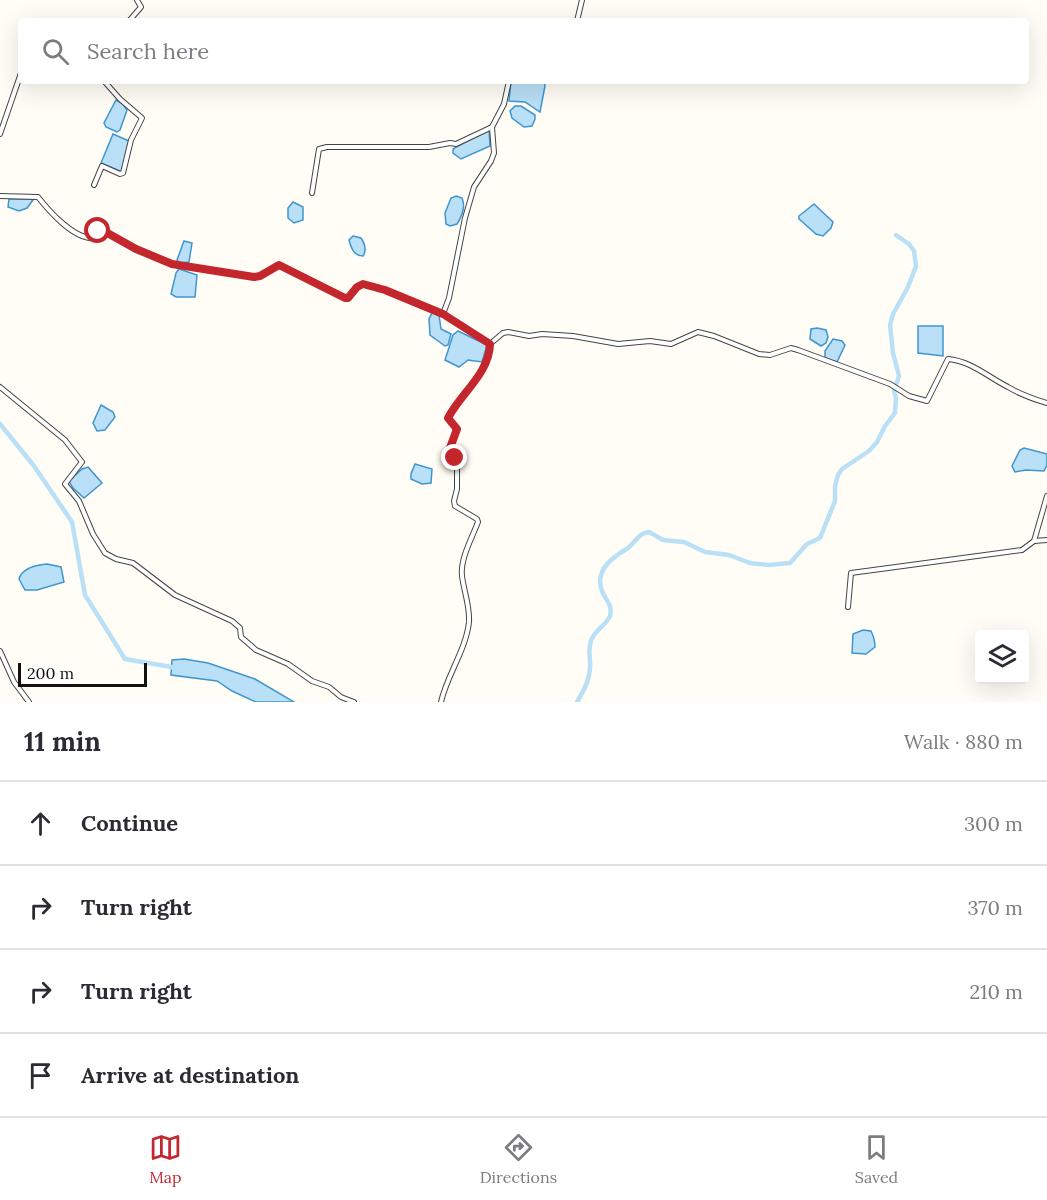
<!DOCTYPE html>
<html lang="en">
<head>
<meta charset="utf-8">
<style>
	body { margin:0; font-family:Lora,serif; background:#f7f7f7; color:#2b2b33 }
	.controls { position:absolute; right:18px; bottom:18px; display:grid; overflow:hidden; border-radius:6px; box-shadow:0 6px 24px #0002 }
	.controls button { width:54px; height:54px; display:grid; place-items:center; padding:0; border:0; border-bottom:2px solid #e1e1e2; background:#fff; color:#2b2b33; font:30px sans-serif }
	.scale { position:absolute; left:18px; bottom:15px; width:129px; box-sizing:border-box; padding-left:6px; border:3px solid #111; border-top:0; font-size:16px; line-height:21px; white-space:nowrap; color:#111; -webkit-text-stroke:4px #fff; paint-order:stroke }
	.stop { position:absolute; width:18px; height:18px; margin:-14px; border:4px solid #c4262e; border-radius:50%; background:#fff }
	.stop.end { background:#c4262e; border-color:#fff; box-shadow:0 2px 6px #0008 }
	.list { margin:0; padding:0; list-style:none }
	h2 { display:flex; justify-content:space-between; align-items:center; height:78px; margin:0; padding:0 24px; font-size:26px }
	h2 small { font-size:20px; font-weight:400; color:#7c7c81 }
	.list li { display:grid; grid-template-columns:39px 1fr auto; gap:18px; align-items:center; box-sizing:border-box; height:84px; padding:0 24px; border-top:2px solid #e1e1e2 }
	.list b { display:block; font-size:22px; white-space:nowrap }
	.list em { font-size:20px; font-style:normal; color:#7c7c81 }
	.icon { flex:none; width:33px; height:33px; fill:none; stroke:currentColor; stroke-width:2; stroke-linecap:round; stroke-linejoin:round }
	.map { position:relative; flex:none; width:1047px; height:702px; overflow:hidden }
	.search { position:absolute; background:#fff; box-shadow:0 6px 24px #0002; left:18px; right:18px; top:18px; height:66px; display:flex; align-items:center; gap:15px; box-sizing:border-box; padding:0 21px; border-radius:6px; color:#7c7c81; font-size:22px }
	.sheet { height:414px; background:#fff }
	nav { display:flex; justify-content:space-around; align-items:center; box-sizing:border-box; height:84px; border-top:2px solid #e1e1e2; background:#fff; font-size:16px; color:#7c7c81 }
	nav a { display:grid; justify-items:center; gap:3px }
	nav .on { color:#c4262e }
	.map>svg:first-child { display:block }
</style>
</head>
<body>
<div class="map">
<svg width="1047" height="702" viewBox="0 0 1047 702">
	<rect width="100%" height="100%" fill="#fffdf5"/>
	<g fill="#b9e0f7" stroke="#3f96cf" stroke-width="1.5">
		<path d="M511 81H544L545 86 540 112 525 102 509 101Z"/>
		<path d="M116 100 123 104 127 110 120 130 117 132 106 127 104 123Z"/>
		<path d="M515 106H521L535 115V119L532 126 524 127 512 118 510 111Z"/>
		<path d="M489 130 490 146 461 159 453 153V149L458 146Z"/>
		<path d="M113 134 129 141 122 172 101 163Z"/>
		<path d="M456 196 462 198C466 207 462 216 457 224L450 226 446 224 445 213 451 198Z"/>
		<path d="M9 199H30L33 200 27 208 19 211 8 207Z"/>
		<path d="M293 202 303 207V220L294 223 288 218V208Z"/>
		<path d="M814 204 833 222 831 228 823 236 816 234 799 219V216Z"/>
		<path d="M353 236 361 238C365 244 367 250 363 256 354 256 351 248 349 240Z"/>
		<path d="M184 241 192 243 189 262 179 263 177 260Z"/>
		<path d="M179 269 197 275 195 297H176L171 294 176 273Z"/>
		<path d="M432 313 439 315 441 329 451 334 448 345 445 346 430 335 429 319Z"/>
		<path d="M918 326H943V356L918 353Z"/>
		<path d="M817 328 826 330 828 337 826 343 821 346 810 339 811 329Z"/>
		<path d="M458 331 487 345 482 362 468 360 459 367 445 360 453 335Z"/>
		<path d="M833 339 842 341 845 345 837 362 825 358V351Z"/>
		<path d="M101 405 113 412 115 417 105 430 97 431 93 423Z"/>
		<path d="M1024 448 1047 454V465L1044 471 1026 470 1015 472 1012 466 1020 450Z"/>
		<path d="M415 464 432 469 431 483 422 484 411 479V474Z"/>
		<path d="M88 467 102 483 84 498 73 488 69 481 82 469Z"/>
		<path d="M47 564 61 567 64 582 37 590H25L19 579C22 568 36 565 47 564Z"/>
		<path d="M863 630 871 631C874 637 875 641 875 647L866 654 852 653 853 634Z"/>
		<path d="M184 659 208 663 255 679 294 702H256L232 691 217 681 171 675 172 660Z"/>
	</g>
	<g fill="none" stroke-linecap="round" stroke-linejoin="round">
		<g stroke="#b9e0f7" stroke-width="4.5">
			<path d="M0 424 34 466 72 522 85 595 125 659 177 668"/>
			<path d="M577 702C584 690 591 678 590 663 590 655 588 649 591 641 594 630 606 626 610 616 613 604 605 600 602 591 594 570 613 557 628 548 636 542 638 533 649 532L663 540 684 542 705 552 729 555 750 563 768 565 790 563 807 544 820 538 835 501V486L838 475 842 469 869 451 877 442 885 426 895 413 896 398 894 391 899 376 893 353 890 325 893 314 908 287 916 266 914 251 909 244 896 235"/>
		</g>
		<defs>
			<g id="street">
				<path d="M129 21 141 7 137 0"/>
				<path d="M577 21 582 0"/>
				<path d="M0 134 21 73"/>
				<path d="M94 185 102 166 120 174 123 173 131 140 142 118 120 99 104 81"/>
				<path d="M312 193 319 149 327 147H429L450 143 456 144 492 127"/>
				<path d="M0 196 38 197C49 211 72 237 91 238L102 230 136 249 173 264 254 277 260 276 279 265 345 298H348L357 287 363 284 385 290 443 314 490 344 503 333 508 332 529 336 542 334 573 336 618 344 650 341 671 344 698 332 714 336 759 354 770 355 791 348 798 350 890 384 909 396 927 401 948 359C971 361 988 377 1008 387 1020 394 1033 399 1047 403"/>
				<path d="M443 314 449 298 465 218 474 187 491 161 494 153 492 127 504 104 509 81"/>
				<path d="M0 387 65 440 82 462 65 484 79 501 93 534 105 553 116 559 133 563 175 595 232 621 240 628 241 637 256 650 288 664 312 681 329 687 341 697 354 702"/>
				<path d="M1034 541 1047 496"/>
				<path d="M848 607 851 573 1022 550 1034 541 1047 540"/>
				<path d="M0 651 14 682 29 702"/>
				<path d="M441 702C447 675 466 650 469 622 470 606 464 592 462 576 460 559 472 538 478 522L477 519 455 506 454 501 457 489V469L455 458 450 448 457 429 448 418C461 393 489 374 490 344"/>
			</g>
		</defs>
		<use href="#street" stroke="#444" stroke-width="6"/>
		<use href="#street" stroke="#fff" stroke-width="4"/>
	</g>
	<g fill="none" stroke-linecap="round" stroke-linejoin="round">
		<path stroke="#c4262e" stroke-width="8" d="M98 231 102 230 136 249 172 264 254 277 260 276 279 265 345 298H348L357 287 363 284 385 290 443 314 490 344C489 374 461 393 448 418L457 429 450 448 455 458"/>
	</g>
</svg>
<div class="controls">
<button><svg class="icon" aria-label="layers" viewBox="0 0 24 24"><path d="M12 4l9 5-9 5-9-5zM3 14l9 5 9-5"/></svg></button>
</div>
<div class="scale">200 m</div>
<div class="stop" style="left:98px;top:231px"></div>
<div class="stop end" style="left:455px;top:458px"></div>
<div class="search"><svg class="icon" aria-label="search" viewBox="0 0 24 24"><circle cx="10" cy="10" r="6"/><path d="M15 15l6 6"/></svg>Search here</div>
</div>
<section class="sheet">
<h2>11 min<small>Walk · 880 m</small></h2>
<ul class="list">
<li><svg class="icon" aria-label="ahead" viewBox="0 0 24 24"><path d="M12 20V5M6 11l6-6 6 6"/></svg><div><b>Continue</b></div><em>300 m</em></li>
<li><svg class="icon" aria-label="right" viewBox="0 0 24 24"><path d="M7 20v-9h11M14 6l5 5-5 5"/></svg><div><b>Turn right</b></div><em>370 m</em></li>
<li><svg class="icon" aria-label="right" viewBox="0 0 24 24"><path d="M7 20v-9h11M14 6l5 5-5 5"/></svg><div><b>Turn right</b></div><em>210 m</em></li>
<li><svg class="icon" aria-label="arrive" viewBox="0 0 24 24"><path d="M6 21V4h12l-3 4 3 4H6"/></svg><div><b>Arrive at destination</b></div></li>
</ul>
</section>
<nav>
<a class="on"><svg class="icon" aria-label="map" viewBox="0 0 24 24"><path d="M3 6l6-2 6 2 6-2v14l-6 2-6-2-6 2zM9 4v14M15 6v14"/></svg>Map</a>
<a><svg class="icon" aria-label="directions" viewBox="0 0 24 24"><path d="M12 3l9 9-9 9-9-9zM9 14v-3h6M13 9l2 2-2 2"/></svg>Directions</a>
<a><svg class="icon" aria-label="saved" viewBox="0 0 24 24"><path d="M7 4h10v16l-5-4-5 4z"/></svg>Saved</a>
</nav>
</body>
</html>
